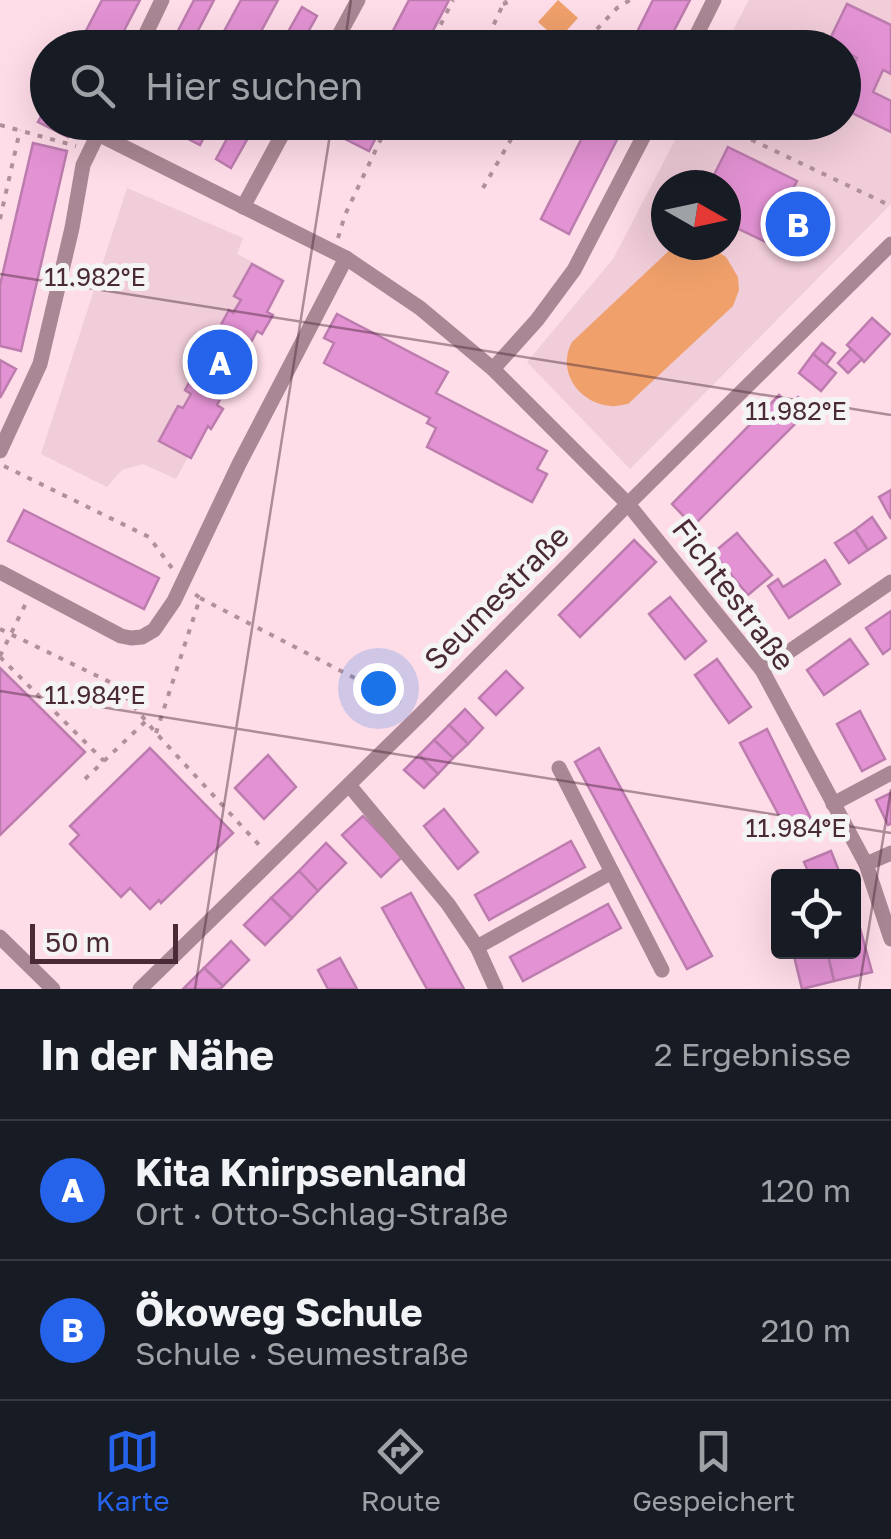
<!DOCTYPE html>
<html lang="de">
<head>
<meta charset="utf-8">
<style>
	body { margin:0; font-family:"Golos Text",sans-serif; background:#20242c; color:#f1f3f6 }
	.controls { position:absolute; right:30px; bottom:30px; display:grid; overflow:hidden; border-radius:10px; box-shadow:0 10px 40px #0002 }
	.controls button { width:90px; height:90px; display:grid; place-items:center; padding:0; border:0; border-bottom:2px solid #363941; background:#171b24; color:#f1f3f6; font:50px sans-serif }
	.compass { position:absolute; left:651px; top:170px; width:90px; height:90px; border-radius:50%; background:#171b24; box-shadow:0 10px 40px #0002; rotate:99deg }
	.scale { position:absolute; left:30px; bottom:25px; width:148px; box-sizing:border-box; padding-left:10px; border:5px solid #4a2a37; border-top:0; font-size:28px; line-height:35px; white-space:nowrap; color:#4a2a37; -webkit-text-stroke:8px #f4f4f4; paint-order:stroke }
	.you { position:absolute; left:378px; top:688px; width:35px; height:35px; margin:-25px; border:8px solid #fff; border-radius:50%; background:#1a73e8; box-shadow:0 0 0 15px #1a73e833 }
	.badge { display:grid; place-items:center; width:65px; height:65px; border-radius:50%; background:#2563eb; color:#fff; font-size:32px; font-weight:700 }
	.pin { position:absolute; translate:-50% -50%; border:5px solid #fff; box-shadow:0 2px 10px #0006 }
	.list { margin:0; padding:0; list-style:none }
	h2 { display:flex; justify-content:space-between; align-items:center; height:130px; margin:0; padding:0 40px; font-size:42px }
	h2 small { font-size:32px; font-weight:400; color:#9ea1a6 }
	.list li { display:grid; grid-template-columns:65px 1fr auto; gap:30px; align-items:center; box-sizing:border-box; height:140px; padding:0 40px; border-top:2px solid #363941 }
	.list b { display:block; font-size:38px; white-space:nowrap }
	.list p { margin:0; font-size:32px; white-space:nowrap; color:#9ea1a6 }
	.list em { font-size:32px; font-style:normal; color:#9ea1a6 }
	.icon { flex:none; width:55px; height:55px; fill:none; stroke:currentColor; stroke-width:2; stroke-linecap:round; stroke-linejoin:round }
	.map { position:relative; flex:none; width:891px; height:989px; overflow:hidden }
	.search { position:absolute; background:#171b24; box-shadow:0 10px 40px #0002; left:30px; right:30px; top:30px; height:110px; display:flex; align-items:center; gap:25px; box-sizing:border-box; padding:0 35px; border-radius:55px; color:#9ea1a6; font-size:38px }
	.sheet { height:410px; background:#171b24 }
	nav { display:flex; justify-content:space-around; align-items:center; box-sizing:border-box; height:140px; border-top:2px solid #363941; background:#171b24; font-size:28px; color:#9ea1a6 }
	nav a { display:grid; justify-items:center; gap:5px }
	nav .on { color:#2563eb }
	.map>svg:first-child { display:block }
</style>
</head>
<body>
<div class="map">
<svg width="891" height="989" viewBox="0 0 891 989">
	<rect width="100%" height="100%" fill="#fedce8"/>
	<g fill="#f1ccd9" fill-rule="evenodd">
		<path d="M749 0H891V204L630 469 527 362 613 259 684 123 844 122V48L724 47ZM666 185H726V245H666Z"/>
		<path d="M127 188 243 238 237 254 284 279 176 479 143 464 122 470 107 487 41 454Z"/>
	</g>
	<g fill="#efa06b">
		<path d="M558 0 578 18 558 40 538 22Z"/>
		<path d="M679 245H708L726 257 738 277 739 290 733 306 628 404C626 404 614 407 612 406 579 404 556 371 572 342L674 246Z"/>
	</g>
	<g fill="#e392d3" stroke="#bc7cae" stroke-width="2.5">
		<path d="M102 0H140L115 48H77Z"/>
		<path d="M194 0H214L189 48H169Z"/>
		<path d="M241 0H278L252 48H215Z"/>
		<path d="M409 0H449L424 48H384Z"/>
		<path d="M653 0H690L665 48H629Z"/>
		<path d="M847 4 891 25V74L883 70 873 92 891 101V132L844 109V79L846 80 857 58 844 51V48H836L828 43Z"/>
		<path d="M302 7 317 16 299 48H279Z"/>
		<path d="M48 104V122H76L68 137 38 122Z"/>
		<path d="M175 122H212L200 145 171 130Z"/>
		<path d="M236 122H257L231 168 216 159Z"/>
		<path d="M344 122H384L369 151 337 135Z"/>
		<path d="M590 122H626L569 234 541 219Z"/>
		<path d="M33 143 67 151 21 351 0 346V285Z"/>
		<path d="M728 147 797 181 766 242 726 223V185H709Z"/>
		<path d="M252 264 283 281 267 312 273 315 262 334 257 331 217 405 223 409 211 429 208 426 191 458 159 441 178 406 183 408 191 394 185 390 229 310 233 313 241 300 234 296Z"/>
		<path d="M337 314 448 372 436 393 547 451 537 469 547 474 532 502 427 447 436 428 427 423 430 418 324 363 334 343 324 338Z"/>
		<path d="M872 318 890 334 864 362 847 345Z"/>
		<path d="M822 343 835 353 826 365 813 354Z"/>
		<path d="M851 349 862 359 848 373 838 363Z"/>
		<path d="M813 354 836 373 821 391 799 373Z"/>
		<path d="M0 360 16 369 0 398Z"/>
		<path d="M779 395 790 406 798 397 810 409 693 526 672 504Z"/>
		<path d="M891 490V519L879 497Z"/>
		<path d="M24 510 159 578 144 609 8 541Z"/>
		<path d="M872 517 886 538 868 550 855 530Z"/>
		<path d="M855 530 868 550 849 563 835 543Z"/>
		<path d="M737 533 772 575 748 595 713 553Z"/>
		<path d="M634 540 656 562 580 637 559 615Z"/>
		<path d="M825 560 840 584 789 618 768 586 778 579 783 587Z"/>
		<path d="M670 597 706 641 685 659 649 614Z"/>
		<path d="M891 611V648L883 654 866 628Z"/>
		<path d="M850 639 868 664 824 695 807 670Z"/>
		<path d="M717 659 751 707 729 723 695 675Z"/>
		<path d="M0 668 85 752 0 835Z"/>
		<path d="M506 671 523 688 496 715 479 698Z"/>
		<path d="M465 709 483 728 468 744 449 725Z"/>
		<path d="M860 711 885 759 862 771 837 724Z"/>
		<path d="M449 725 468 744 453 758 434 740Z"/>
		<path d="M767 729 813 823 790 836 740 743Z"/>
		<path d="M434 740 453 758 438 774 419 755Z"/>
		<path d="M150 748 233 833 161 903 159 900 150 909 130 888 121 897 70 844 79 835 70 826Z"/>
		<path d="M599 748 712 956 687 969 575 762Z"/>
		<path d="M268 755 296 787 264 819 235 788Z"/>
		<path d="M419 755 438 774 424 788 404 770Z"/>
		<path d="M891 793V824L888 825 876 800Z"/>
		<path d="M444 809 478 852 458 869 424 826Z"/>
		<path d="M363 816 402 857 381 877 342 835Z"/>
		<path d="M571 841 585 867 489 920 475 895Z"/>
		<path d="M326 843 346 863 318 891 299 871Z"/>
		<path d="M831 851 841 876H810L804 862Z"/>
		<path d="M299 871 318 891 292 918 271 898Z"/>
		<path d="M411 893 464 989H427L382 908Z"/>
		<path d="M271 898 292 918 265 945 244 925Z"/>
		<path d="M608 904 621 928 523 981 510 957Z"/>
		<path d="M857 917 872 972 834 981 827 952H854V918Z"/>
		<path d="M231 941 249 960 223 986 204 968Z"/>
		<path d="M793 952H827L834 981 802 989Z"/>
		<path d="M340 958 357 989H328L318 970Z"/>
		<path d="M204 968 223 986 220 989H183Z"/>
	</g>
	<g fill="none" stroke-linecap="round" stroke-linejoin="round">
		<g stroke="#b1909c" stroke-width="4" stroke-dasharray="5 8" stroke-linecap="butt">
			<path d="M503 4 514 0"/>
			<path d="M429 48 453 0"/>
			<path d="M483 48 505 0"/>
			<path d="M579 48 617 8 630 0"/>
			<path d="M481 122 497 127 509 122"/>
			<path d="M716 123 891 206"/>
			<path d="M0 125 76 146"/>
			<path d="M483 188 521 122"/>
			<path d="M0 219 20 130"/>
			<path d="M338 238 345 215 389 122"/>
			<path d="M4 466 149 537 172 568"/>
			<path d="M200 598 405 704"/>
			<path d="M0 629 116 685 156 733 260 846"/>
			<path d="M0 656 26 603"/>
			<path d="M0 657 104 761"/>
			<path d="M156 733 200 598 195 594"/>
			<path d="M85 779 146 721"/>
		</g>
		<g stroke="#aa8794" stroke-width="15">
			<path d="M139 48 162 0"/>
			<path d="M332 48 358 0"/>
			<path d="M690 48 714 0"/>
			<path d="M103 122 98 134 346 258 420 308 493 369 628 504 762 670 866 864 891 939"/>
			<path d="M243 207 289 122"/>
			<path d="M493 369 537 320 574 270 651 122"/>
			<path d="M0 451 40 364 72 228 83 165 98 134"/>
			<path d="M0 572 121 636 131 638 142 637 154 630 174 601 239 464 346 258"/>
			<path d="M762 670 891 582"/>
			<path d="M559 768 662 970"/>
			<path d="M349 785 448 904 477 947 496 989"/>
			<path d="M833 804 891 773"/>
			<path d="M866 864 891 853"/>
			<path d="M0 937 53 989"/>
			<path d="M477 947 612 872"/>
			<path d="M140 989 422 713 628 504 891 244"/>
		</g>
	</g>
	<path fill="none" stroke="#4a2a37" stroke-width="2.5" stroke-opacity="0.45" d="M344 48 351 0M0 274 891 415M0 691 891 833M195 989 332 122M859 989 891 789"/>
	<g text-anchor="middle" stroke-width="10" stroke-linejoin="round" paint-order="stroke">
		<g font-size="30" fill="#4a2a37" stroke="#f4f4f4">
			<text transform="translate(733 595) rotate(53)" y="10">Fichtestraße</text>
			<text transform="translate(497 598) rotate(-45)" y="10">Seumestraße</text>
		</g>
	</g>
	<g font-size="25" text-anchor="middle" fill="#4a2a37" stroke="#f4f4f4" stroke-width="10" stroke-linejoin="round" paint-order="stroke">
		<text x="95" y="286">11.982°E</text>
		<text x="796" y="420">11.982°E</text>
		<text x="95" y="704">11.984°E</text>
		<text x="796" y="837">11.984°E</text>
	</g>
</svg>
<div class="controls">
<button><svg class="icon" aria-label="locate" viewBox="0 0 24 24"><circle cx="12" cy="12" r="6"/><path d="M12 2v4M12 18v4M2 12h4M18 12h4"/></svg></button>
</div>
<svg class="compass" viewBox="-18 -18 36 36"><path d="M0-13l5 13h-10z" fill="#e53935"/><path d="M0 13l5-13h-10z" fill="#9ea1a6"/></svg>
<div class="scale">50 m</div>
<div class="you"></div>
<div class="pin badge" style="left:220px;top:362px">A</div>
<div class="pin badge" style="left:798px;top:224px">B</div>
<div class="search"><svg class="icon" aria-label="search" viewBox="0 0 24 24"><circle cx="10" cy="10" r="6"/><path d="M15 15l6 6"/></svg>Hier suchen</div>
</div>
<section class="sheet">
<h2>In der Nähe<small>2 Ergebnisse</small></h2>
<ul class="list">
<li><span class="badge">A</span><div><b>Kita Knirpsenland</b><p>Ort · Otto-Schlag-Straße</p></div><em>120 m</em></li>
<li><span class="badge">B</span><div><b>Ökoweg Schule</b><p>Schule · Seumestraße</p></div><em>210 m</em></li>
</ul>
</section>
<nav>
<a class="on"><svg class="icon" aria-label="map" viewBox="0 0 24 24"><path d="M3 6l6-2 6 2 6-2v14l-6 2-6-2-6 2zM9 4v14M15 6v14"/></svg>Karte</a>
<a><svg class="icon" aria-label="directions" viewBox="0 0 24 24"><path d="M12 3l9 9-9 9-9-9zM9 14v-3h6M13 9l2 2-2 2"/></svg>Route</a>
<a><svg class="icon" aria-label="saved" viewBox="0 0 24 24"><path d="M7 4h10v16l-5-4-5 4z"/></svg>Gespeichert</a>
</nav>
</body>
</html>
